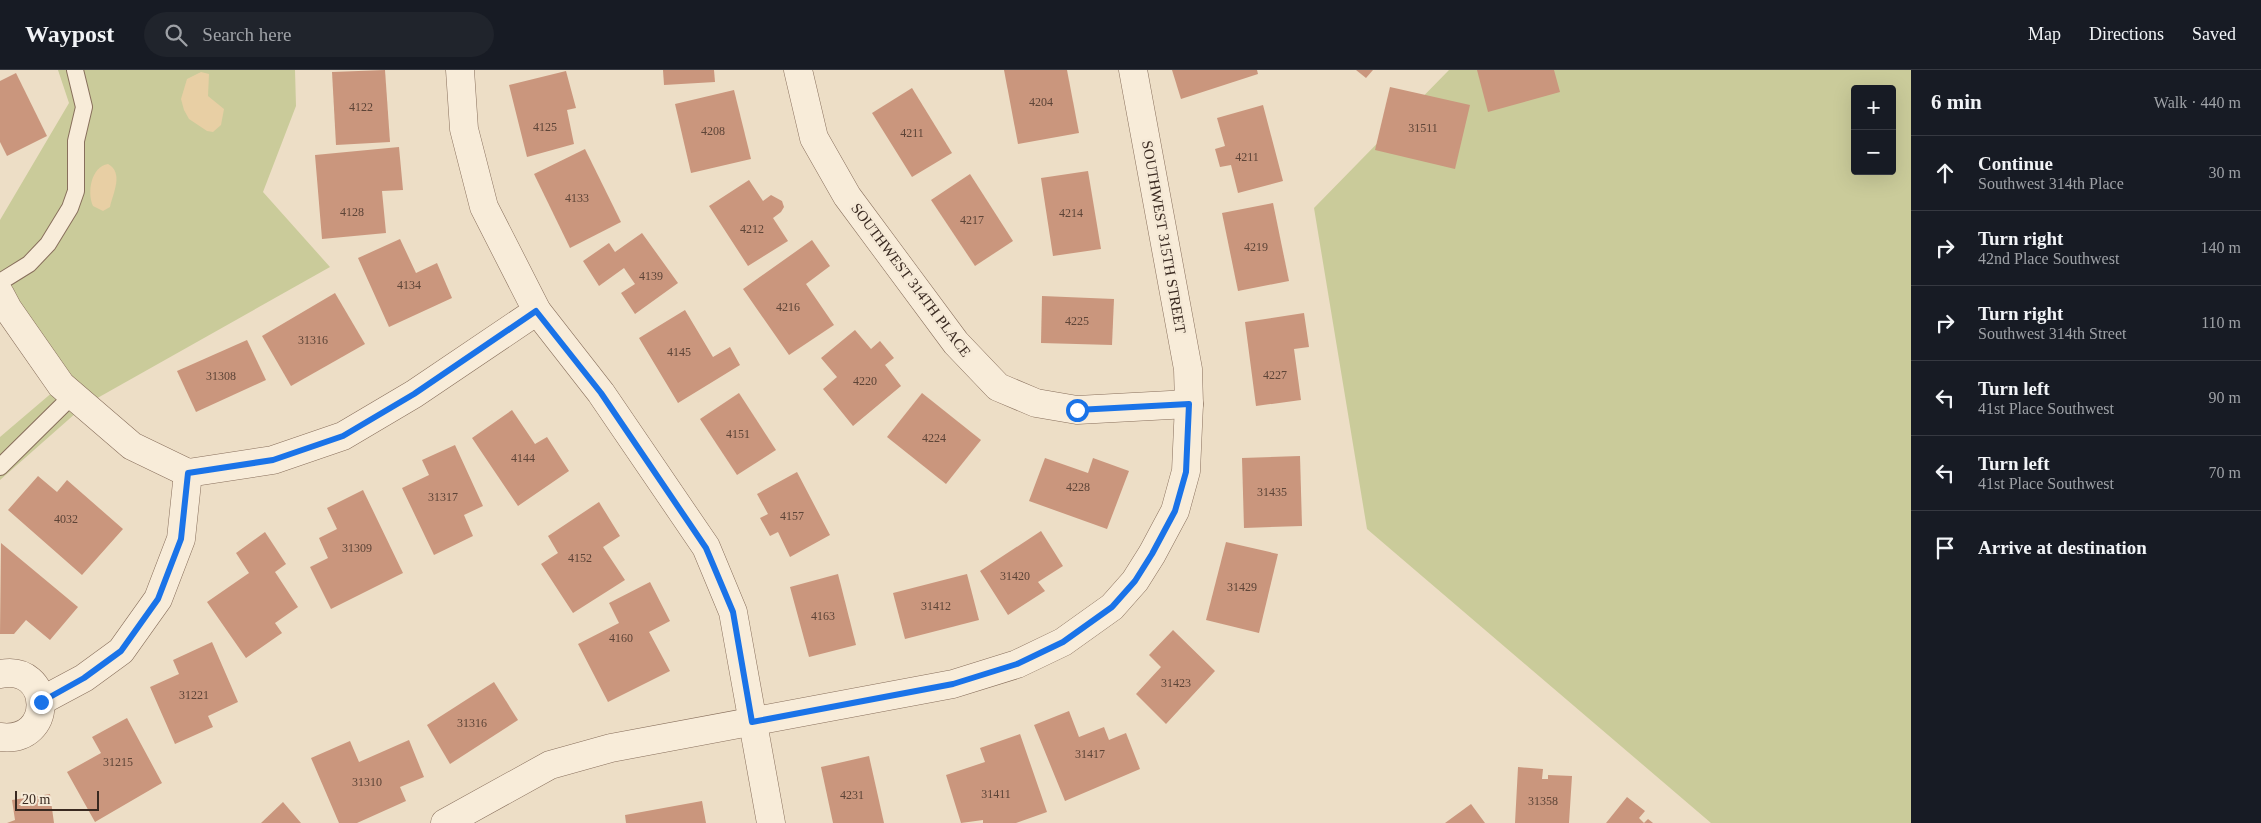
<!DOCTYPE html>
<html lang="en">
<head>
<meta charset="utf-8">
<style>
	body { margin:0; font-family:Georgia,serif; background:#20242c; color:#f1f3f6 }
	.controls { position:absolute; right:15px; top:15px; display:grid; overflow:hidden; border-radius:5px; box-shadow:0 5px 20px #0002 }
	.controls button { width:45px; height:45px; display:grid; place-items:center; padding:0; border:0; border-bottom:1px solid #363941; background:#171b24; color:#f1f3f6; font:25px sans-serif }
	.scale { position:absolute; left:15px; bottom:12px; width:84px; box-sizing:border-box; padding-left:5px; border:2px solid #392920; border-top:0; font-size:14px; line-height:18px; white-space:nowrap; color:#392920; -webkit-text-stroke:4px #f5e9d6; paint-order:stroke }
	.stop { position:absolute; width:15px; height:15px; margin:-11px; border:4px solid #1a73e8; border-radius:50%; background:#fff }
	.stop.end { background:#1a73e8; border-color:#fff; box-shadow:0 1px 5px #0008 }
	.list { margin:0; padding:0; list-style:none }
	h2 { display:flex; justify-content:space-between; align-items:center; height:65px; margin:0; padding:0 20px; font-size:21px }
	h2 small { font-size:16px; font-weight:400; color:#9ea1a6 }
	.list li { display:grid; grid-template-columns:32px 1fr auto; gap:15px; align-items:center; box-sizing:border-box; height:75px; padding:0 20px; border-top:1px solid #363941 }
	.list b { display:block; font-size:19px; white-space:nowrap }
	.list p { margin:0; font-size:16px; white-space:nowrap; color:#9ea1a6 }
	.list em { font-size:16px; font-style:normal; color:#9ea1a6 }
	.icon { flex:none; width:28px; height:28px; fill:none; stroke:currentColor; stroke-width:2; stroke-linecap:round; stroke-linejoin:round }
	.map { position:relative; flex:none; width:1911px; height:753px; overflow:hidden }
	header { display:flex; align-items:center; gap:30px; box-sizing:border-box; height:70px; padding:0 25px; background:#171b24; border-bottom:1px solid #363941 }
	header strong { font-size:24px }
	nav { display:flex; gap:28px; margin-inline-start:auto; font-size:18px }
	.search { width:350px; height:45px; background:#20242c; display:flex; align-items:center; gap:12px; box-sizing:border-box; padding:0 18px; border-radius:28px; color:#9ea1a6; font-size:19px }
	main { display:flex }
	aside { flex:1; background:#171b24 }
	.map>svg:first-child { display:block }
</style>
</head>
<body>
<header>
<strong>Waypost</strong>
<div class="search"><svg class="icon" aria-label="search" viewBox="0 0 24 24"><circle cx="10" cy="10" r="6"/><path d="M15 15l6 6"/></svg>Search here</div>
<nav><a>Map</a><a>Directions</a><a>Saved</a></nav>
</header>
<main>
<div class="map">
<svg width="1911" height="753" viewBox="0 0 1911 753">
	<rect width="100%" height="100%" fill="#eddec6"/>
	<g fill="#cacb9a" fill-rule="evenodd">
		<path d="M58 0H295L296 36 263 122 330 197 85 335 0 410V367L61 315 0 224V150L69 33Z"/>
		<path d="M1449 0H1911V753H1711L1367 459 1314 138ZM1855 19H1892V101H1855Z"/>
	</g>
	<g fill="#e8cfa4">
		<path d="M201 2 209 4 208 26 224 39 221 55 213 62 207 61 189 49 184 40 181 29 187 9Z"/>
		<path d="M108 94C124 103 113 123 110 137L103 141 93 136C87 122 91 97 108 94Z"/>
	</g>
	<g fill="#ca967d">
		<path d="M385 0 390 72 336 75 332 2Z"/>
		<path d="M663 0H714L715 12 664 15Z"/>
		<path d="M1004 0H1067L1079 63 1018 74Z"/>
		<path d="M1172 0H1257L1258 4 1181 29Z"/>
		<path d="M1356 0H1373L1366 8Z"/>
		<path d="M1477 0H1554L1560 22 1488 42Z"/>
		<path d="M566 1 576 38 567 40 574 74 527 87 509 15Z"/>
		<path d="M16 3 47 66 7 86 0 72V11Z"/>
		<path d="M1390 17 1470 35 1455 99 1375 80Z"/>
		<path d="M912 18 952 83 912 107 872 43Z"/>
		<path d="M734 20 751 89 691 103 675 34Z"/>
		<path d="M1263 35 1283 111 1238 123 1231 95 1220 97 1215 79 1225 76 1217 48Z"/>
		<path d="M399 77 403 120 382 121 386 163 322 169 315 85Z"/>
		<path d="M585 79 621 152 570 178 534 104Z"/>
		<path d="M1088 101 1101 179 1053 186 1041 108Z"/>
		<path d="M970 104 1013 171 975 196 931 130Z"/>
		<path d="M749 110 763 131 771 125 782 131 784 137 781 142 773 148 788 171 748 196 709 136Z"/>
		<path d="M1273 133 1289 211 1238 221 1222 143Z"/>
		<path d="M642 163 678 213 635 244 621 223 635 214 624 198 599 216 583 191 609 173 615 182Z"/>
		<path d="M400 169 416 203 437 193 452 228 389 257 358 188Z"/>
		<path d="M812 170 830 196 806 214 834 255 789 285 743 219Z"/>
		<path d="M335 223 365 274 291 316 262 266Z"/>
		<path d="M1042 226 1114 229 1112 275 1041 273Z"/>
		<path d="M685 240 713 287 730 277 740 295 678 333 639 268Z"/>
		<path d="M1304 243 1309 277 1294 279 1301 330 1256 336 1245 252Z"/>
		<path d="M855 260 871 279 880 271 894 288 885 295 901 316 853 356 823 319 837 307 821 288Z"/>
		<path d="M247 270 266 310 196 342 177 301Z"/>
		<path d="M739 323 776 380 737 405 700 349Z"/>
		<path d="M922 323 981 370 946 414 887 367Z"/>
		<path d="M512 340 535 374 547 367 569 401 518 436 472 368Z"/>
		<path d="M455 375 483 436 464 445 473 466 434 485 402 418 429 405 422 390Z"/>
		<path d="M1300 386 1302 456 1244 458 1242 388Z"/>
		<path d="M1045 388 1088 403 1093 388 1129 401 1107 459 1029 431Z"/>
		<path d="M797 402 830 465 790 487 778 462 770 466 760 448 768 444 757 424Z"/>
		<path d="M38 406 57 422 67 410 123 459 82 505 8 440Z"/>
		<path d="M363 420 403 503 331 539 310 497 328 488 319 468 337 459 327 438Z"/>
		<path d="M599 432 620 466 603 477 625 510 573 543 541 494 558 483 548 466Z"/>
		<path d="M1041 461 1063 496 1038 512 1045 521 1008 545 980 501Z"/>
		<path d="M265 462 286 494 275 502 298 537 275 553 282 563 246 588 207 532 249 503 236 483Z"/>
		<path d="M1226 472 1278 484 1259 563 1206 550Z"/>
		<path d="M1 473 78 537 50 570 26 550 14 564H0Z"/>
		<path d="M838 504 856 575 809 587 790 517Z"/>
		<path d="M967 504 979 550 905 569 893 523Z"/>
		<path d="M650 512 670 551 649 562 670 601 608 632 578 574 619 553 609 533Z"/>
		<path d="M1173 560 1215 601 1166 654 1136 624 1161 597 1149 585Z"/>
		<path d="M212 572 238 632 208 646 213 657 175 674 150 617 179 604 173 590Z"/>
		<path d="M494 612 518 650 450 694 427 655Z"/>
		<path d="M1069 641 1079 667 1104 657 1109 670 1126 663 1140 699 1065 731 1034 655Z"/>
		<path d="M127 648 162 713 95 752 67 702 101 683 92 667Z"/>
		<path d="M1020 664 1047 742 1016 753H983V750L961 753 946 705 985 692 980 678Z"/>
		<path d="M409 670 424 707 400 717 406 731 357 753H339L311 688 350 671 359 692Z"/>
		<path d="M869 686 884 753H833L821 697Z"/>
		<path d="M1518 697 1543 699 1542 709H1548V705L1572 706 1569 753H1515Z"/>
		<path d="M50 724 54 753H7L15 750 12 730Z"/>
		<path d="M1627 727 1645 741 1639 748 1644 753 1648 749 1653 753H1606Z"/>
		<path d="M702 731 706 753H626L625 745Z"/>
		<path d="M283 732 301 753H261Z"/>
		<path d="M1471 734 1485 753H1445Z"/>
	</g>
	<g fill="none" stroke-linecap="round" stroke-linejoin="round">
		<defs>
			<g id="lane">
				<path d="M0 212 29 194 48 174 70 138 76 121V71L84 37 75 0"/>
				<path d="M0 397 73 325"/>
			</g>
			<g id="street">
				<path d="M460 0 464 59 484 137 537 241 601 323 706 477 733 542 771 753"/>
				<path d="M798 0 814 68 847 126 956 273 998 317 1036 333 1077 340 1189 334"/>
				<path d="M0 224 8 239 61 315 132 376 188 403"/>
				<path d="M0 604C52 593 56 674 0 667"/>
				<path d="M41 631 84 608 121 581 158 529 181 469 188 403 273 390 343 366 414 324 537 241"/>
				<path d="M445 753 550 695 611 678 953 614 1017 594 1063 572 1112 537 1135 511 1152 484 1175 441 1186 401 1189 334 1188 299 1133 0"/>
			</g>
		</defs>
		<use href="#lane" stroke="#886f5c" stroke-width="18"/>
		<use href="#street" stroke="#886f5c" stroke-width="29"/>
		<use href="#lane" stroke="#f8ecd9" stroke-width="16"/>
		<use href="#street" stroke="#f8ecd9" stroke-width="28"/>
	</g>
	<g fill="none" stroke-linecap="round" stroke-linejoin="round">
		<path stroke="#1a73e8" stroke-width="6" d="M41 632 84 608 121 581 158 529 181 469 188 403 273 390 343 366 414 324 536 241 601 323 706 478 733 542 752 652 953 614 1017 594 1063 572 1112 537 1135 511 1152 484 1175 441 1186 402 1189 334 1077 340"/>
	</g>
	<g text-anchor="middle" stroke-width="5" stroke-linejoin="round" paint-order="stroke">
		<g font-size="12" fill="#5d4437">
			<text x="1041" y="36">4204</text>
			<text x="361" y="41">4122</text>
			<text x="545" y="61">4125</text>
			<text x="1423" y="62">31511</text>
			<text x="713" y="65">4208</text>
			<text x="912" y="67">4211</text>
			<text x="1247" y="91">4211</text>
			<text x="577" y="132">4133</text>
			<text x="352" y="146">4128</text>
			<text x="1071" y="147">4214</text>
			<text x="972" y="154">4217</text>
			<text x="752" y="163">4212</text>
			<text x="1256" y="181">4219</text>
			<text x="651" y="210">4139</text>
			<text x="409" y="219">4134</text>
			<text x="788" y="241">4216</text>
			<text x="1077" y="255">4225</text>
			<text x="313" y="274">31316</text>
			<text x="679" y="286">4145</text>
			<text x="1275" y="309">4227</text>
			<text x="221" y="310">31308</text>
			<text x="865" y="315">4220</text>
			<text x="738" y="368">4151</text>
			<text x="934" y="372">4224</text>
			<text x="523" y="392">4144</text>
			<text x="1078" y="421">4228</text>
			<text x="1272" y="426">31435</text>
			<text x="443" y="431">31317</text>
			<text x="792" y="450">4157</text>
			<text x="66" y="453">4032</text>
			<text x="357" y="482">31309</text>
			<text x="580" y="492">4152</text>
			<text x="1015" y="510">31420</text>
			<text x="1242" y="521">31429</text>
			<text x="936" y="540">31412</text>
			<text x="823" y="550">4163</text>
			<text x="621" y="572">4160</text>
			<text x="1176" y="617">31423</text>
			<text x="194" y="629">31221</text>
			<text x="472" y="657">31316</text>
			<text x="1090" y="688">31417</text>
			<text x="118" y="696">31215</text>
			<text x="367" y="716">31310</text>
			<text x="996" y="728">31411</text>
			<text x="852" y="729">4231</text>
			<text x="1543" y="735">31358</text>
		</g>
		<g font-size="15" fill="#392920" stroke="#f5e9d6">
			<text transform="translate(1164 167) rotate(80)" y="5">SOUTHWEST 315TH STREET</text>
			<text transform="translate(911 210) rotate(53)" y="5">SOUTHWEST 314TH PLACE</text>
		</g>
	</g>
</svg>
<div class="controls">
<button>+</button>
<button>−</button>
</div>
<div class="scale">20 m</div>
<div class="stop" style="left:1077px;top:340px"></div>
<div class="stop end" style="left:41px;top:632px"></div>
</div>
<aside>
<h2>6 min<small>Walk · 440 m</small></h2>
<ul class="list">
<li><svg class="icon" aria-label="ahead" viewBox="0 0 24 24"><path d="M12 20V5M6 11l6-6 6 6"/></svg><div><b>Continue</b><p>Southwest 314th Place</p></div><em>30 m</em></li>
<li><svg class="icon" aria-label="right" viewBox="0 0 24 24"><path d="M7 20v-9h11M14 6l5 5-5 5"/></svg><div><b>Turn right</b><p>42nd Place Southwest</p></div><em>140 m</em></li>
<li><svg class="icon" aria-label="right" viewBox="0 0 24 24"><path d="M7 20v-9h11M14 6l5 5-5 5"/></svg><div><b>Turn right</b><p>Southwest 314th Street</p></div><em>110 m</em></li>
<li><svg class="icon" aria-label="left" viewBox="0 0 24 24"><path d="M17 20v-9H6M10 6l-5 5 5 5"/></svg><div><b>Turn left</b><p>41st Place Southwest</p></div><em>90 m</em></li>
<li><svg class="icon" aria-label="left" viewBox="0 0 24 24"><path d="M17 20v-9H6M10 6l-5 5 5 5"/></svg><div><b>Turn left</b><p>41st Place Southwest</p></div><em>70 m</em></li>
<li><svg class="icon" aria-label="arrive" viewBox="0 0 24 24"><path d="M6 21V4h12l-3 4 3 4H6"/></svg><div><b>Arrive at destination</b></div></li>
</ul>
</aside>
</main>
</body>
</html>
